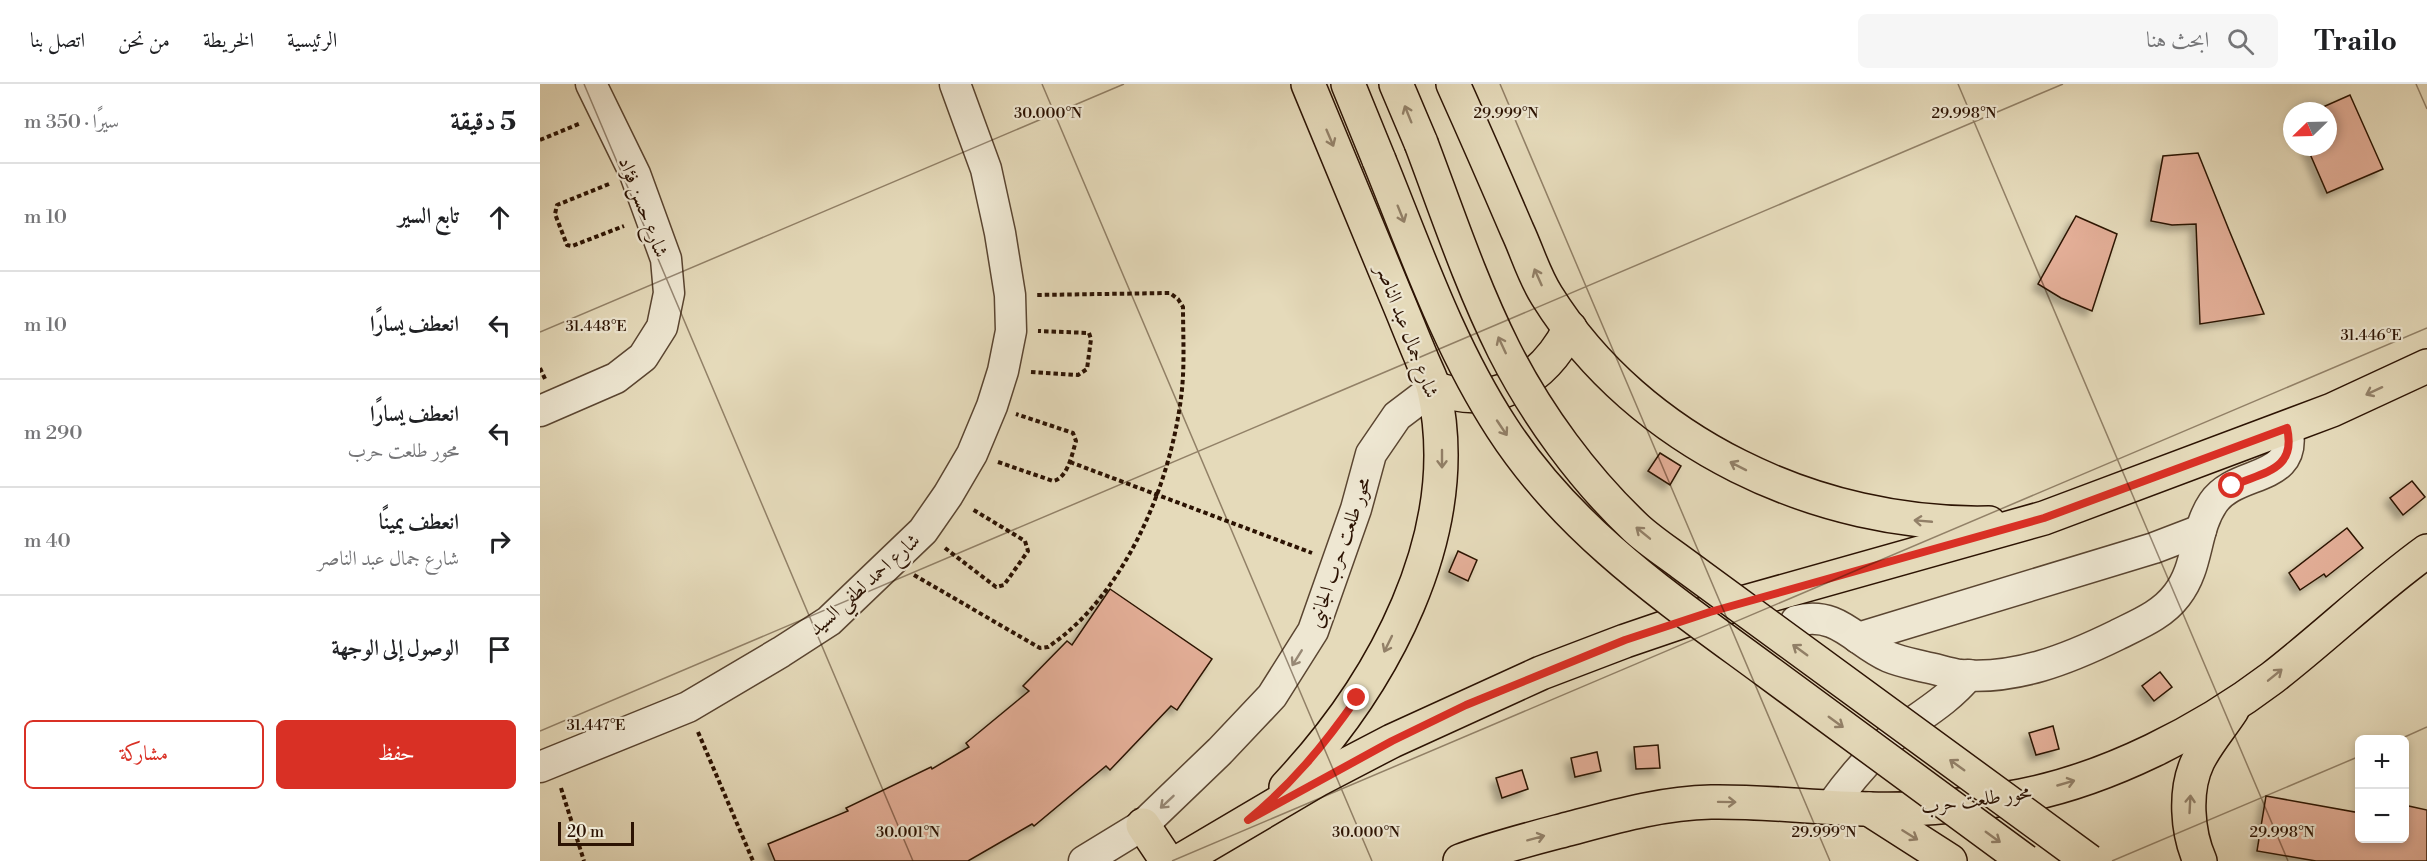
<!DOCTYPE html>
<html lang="ar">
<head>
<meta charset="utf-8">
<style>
	body { margin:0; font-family:"Libre Bodoni",Amiri,serif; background:#f6f6f6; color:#202124; direction:rtl }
	.controls { position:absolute; right:18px; bottom:18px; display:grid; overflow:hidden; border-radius:9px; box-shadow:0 3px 9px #0003 }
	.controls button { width:54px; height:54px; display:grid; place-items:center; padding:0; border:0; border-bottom:2px solid #e0e0e0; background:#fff; color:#202124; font:30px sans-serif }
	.compass { position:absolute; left:1743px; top:18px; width:54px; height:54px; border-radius:50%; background:#fff; box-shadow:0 3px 9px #0003; rotate:247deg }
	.scale { position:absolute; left:18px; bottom:15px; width:76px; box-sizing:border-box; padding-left:6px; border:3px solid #2c1303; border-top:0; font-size:16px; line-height:21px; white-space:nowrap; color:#2c1303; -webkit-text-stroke:4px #eee7d2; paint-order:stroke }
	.stop { position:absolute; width:18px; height:18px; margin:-14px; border:4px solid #d93025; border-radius:50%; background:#fff }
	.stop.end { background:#d93025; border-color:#fff; box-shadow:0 2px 6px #0008 }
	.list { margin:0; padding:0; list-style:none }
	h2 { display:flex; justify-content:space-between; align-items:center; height:78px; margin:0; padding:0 24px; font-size:26px }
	h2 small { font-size:20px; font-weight:400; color:#757577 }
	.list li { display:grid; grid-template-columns:39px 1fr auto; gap:18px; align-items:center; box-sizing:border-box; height:108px; padding:0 24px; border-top:2px solid #e0e0e0 }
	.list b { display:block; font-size:22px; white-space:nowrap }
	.list p { margin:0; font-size:20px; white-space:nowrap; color:#757577 }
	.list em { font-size:20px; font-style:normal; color:#757577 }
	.actions { display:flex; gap:12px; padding:18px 24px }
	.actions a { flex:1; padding:14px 0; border:2px solid #d93025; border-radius:9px; text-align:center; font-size:21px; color:#d93025 }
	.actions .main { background:#d93025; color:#fff }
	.icon { flex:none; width:33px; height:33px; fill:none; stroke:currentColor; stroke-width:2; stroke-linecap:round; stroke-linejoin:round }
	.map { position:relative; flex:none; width:1887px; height:777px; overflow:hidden; direction:ltr }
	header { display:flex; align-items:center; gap:36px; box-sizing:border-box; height:84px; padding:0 30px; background:#fff; border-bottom:2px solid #e0e0e0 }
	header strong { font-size:28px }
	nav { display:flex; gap:33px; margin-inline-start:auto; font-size:21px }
	.search { width:420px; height:54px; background:#f6f6f6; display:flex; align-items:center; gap:15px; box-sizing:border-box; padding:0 21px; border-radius:9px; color:#757577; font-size:22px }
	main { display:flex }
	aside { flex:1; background:#fff }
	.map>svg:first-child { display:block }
</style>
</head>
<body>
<header>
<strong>Trailo</strong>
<div class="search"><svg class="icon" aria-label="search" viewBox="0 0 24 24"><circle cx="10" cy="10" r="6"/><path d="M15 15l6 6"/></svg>ابحث هنا</div>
<nav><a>الرئيسية</a><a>الخريطة</a><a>من نحن</a><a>اتصل بنا</a></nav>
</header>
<main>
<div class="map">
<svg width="1887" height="777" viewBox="0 0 1887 777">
	<defs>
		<filter id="shadow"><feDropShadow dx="-5.5" dy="5.5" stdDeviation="3" flood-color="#0004"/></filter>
	</defs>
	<rect width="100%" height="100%" fill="#e5daba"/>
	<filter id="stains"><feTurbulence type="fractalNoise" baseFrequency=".00333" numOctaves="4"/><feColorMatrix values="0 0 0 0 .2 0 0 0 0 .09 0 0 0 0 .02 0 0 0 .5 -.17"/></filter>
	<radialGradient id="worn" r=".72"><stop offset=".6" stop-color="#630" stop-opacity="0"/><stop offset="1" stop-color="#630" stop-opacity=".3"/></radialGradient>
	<g fill="#e3ae97" stroke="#2c1303" stroke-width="1.5" filter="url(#shadow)">
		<path d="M1810 11 1843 85 1787 109 1767 63H1788V27H1774Z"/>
		<path d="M1658 69 1689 146 1724 230 1660 240 1656 140 1632 141 1611 137 1623 72Z"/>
		<path d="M1536 132 1577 150 1552 227 1521 214 1498 200Z"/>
		<path d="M1120 369 1141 382 1130 401 1108 387Z"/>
		<path d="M1872 397 1885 413 1863 431 1850 414Z"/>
		<path d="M1807 444 1823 464 1786 493 1784 490 1760 506 1749 489Z"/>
		<path d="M918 467 937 476 928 497 909 488Z"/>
		<path d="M570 505 672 575 637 626 631 622 570 686 566 682 494 742 492 740 428 777H235L228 760 308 727 306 724 391 683 392 685 429 663 426 659 489 607 483 602 527 557 532 561Z"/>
		<path d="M1620 588 1632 603 1614 617 1602 602Z"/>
		<path d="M1513 642 1519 665 1496 671 1489 649Z"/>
		<path d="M1118 661 1120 684 1096 685 1094 663Z"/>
		<path d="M1057 668 1061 687 1035 693 1031 674Z"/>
		<path d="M982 686 988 705 962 714 956 694Z"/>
		<path d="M1726 712 1820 729V754H1864V721L1887 726V777H1776L1717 767Z"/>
	</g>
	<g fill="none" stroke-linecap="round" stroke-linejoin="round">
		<defs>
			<g id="minor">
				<path d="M0 327 76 294 103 273 122 243 129 209 126 175 95 90 51 0"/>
				<path d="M1256 537C1298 526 1315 558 1349 573 1361 578 1373 580 1385 583 1396 585 1408 589 1420 591 1476 596 1528 575 1577 551 1599 540 1622 531 1637 511 1659 483 1654 447 1673 419 1696 384 1760 400 1747 343"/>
				<path d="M1318 554 1614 464 1661 446"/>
				<path d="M0 683 148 623 241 568 289 537 383 447 408 411 432 370 452 322 463 287 471 247 470 211 460 149 446 85 415 0"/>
				<path d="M1291 722C1311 694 1333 668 1360 647 1385 629 1409 615 1429 591"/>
				<path d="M544 777 603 741 680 667 732 612 773 547 816 425 831 370 857 332 894 304"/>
			</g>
			<g id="major">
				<path d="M808 0 839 76"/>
				<path d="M856 0 881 59"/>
				<path d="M913 0C935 49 956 97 977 146 987 167 994 192 1007 212 1099 359 1278 443 1449 439"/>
				<path d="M894 304C953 326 1003 298 1030 244"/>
				<path d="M746 703C842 601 926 451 894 306 892 295 885 284 881 273 872 252 864 231 855 210 826 140 797 70 768 0"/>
				<path d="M1329 725 1410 777"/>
				<path d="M603 741 627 777"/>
				<path d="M640 777 779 695 852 657 1001 589 1085 557 1170 528 1504 434 1792 326 1887 282"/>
				<path d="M920 777C957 763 994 754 1032 744 1077 732 1123 719 1171 718 1224 717 1276 724 1329 725 1380 727 1431 721 1481 712 1568 695 1662 647 1732 594 1785 553 1833 506 1887 467"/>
				<path d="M1660 777C1647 748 1644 706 1658 677 1667 659 1681 643 1692 626"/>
			</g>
		</defs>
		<use href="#minor" stroke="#5a4531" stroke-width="33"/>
		<use href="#major" stroke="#2c1303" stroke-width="36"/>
		<g stroke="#2c1303" stroke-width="4" stroke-dasharray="4.5 3" stroke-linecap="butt">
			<path d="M0 56 41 39"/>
			<path d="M69 100 17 121 15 130 27 161 32 162 84 142"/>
			<path d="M0 284 6 297"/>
			<path d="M491 288 538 291 547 285 551 255 549 249 498 247"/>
			<path d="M458 378 513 397C528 394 532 370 536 357L533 349 476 330"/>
			<path d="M530 378 772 469"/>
			<path d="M405 464 456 503 464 501 488 467 485 457 432 425"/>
			<path d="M374 491 493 560 500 564 508 563C584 512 630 402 641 314 645 284 643 253 643 223L638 215 630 209 495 211"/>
			<path d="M158 648 213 777"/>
			<path d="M21 704 44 777"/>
		</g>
		<use href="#minor" stroke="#eee7d2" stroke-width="30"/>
		<use href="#major" stroke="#e5daba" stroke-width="33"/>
		<defs>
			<g id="major-bridge">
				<path d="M881 59C907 128 931 200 964 266 997 331 1043 394 1096 444 1110 457 1127 468 1143 480L1549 777"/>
				<path d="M839 76C876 167 908 261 962 344 1030 449 1129 515 1228 588 1313 651 1399 714 1485 777"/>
			</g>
		</defs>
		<use href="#major-bridge" stroke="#2c1303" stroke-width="36" stroke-linecap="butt"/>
		<use href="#major-bridge" stroke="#e5daba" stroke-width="33"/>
	</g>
	<defs><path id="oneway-shaft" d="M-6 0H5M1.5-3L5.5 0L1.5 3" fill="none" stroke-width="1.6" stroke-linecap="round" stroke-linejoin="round" transform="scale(1.5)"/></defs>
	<g stroke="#928068">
		<use href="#oneway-shaft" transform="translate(868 30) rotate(-112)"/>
		<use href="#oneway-shaft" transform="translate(790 54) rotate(67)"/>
		<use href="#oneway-shaft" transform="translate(861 130) rotate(68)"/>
		<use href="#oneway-shaft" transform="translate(998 193) rotate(-114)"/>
		<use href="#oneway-shaft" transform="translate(962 261) rotate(-115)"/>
		<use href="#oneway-shaft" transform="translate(1834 307) rotate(155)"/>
		<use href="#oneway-shaft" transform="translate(962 344) rotate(56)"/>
		<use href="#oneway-shaft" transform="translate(902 375) rotate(90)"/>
		<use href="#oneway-shaft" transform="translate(1198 382) rotate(-153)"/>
		<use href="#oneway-shaft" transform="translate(1383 437) rotate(-175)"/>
		<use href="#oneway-shaft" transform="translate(1103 449) rotate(-141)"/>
		<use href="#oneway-shaft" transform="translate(848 560) rotate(116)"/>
		<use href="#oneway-shaft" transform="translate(1260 566) rotate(-144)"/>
		<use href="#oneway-shaft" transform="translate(1735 591) rotate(-39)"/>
		<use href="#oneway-shaft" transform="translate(1296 638) rotate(36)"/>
		<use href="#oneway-shaft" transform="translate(1417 681) rotate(-144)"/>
		<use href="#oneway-shaft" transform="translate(1526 699) rotate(-16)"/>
		<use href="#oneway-shaft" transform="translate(1187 718) rotate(1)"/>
		<use href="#oneway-shaft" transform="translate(1650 720) rotate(-87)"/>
		<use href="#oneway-shaft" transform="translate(1370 751) rotate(32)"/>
		<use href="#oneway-shaft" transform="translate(1453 753) rotate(36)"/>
		<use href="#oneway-shaft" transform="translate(996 754) rotate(-15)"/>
	</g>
	<g stroke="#978875">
		<use href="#oneway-shaft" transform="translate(757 574) rotate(122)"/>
		<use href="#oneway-shaft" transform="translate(627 718) rotate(137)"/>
	</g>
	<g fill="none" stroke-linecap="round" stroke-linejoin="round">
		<path stroke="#d93025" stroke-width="8" d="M817 614C784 661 752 700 708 736L852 657 926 621 1085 556 1170 528 1504 434 1747 344C1757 387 1722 388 1692 402"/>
	</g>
	<path fill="none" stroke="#2c1303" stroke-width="1.5" stroke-opacity="0.45" d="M44 0 373 777M502 0 832 777M960 0 1290 777M1418 0 1748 777M1876 0 1887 25M0 248 584 0M0 647 1523 0M1858 656 1887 643M632 777 1887 244M1572 777 1820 672"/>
	<g text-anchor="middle" stroke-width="4.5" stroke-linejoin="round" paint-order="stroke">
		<g font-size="20" fill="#2c1303" stroke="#eee7d2">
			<text transform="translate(104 123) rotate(69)" y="7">شارع حسن فؤاد</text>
			<text transform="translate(868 247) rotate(69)" y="7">شارع جمال عبد الناصر</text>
			<text transform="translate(799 468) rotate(-71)" y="7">محور طلعت حرب الجانبى</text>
			<text transform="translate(324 500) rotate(-42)" y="7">شارع احمد لطفي السيد</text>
			<text transform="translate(1436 715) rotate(-8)" y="7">محور طلعت حرب</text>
		</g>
	</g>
	<g font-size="15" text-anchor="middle" fill="#2c1303" stroke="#eee7d2" stroke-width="4.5" stroke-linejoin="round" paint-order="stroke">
		<text x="508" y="34">30.000°N</text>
		<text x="966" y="34">29.999°N</text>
		<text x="1424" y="34">29.998°N</text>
		<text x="56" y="247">31.448°E</text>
		<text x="1831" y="256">31.446°E</text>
		<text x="56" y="646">31.447°E</text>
		<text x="368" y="753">30.001°N</text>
		<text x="826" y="753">30.000°N</text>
		<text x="1284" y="753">29.999°N</text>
		<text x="1742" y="753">29.998°N</text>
	</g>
	<rect width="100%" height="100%" filter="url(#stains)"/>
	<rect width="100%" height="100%" fill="url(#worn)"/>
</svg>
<div class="controls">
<button>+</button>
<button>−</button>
</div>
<svg class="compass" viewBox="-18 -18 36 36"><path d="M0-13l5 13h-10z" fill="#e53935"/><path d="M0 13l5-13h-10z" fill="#757577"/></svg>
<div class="scale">20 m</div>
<div class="stop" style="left:1692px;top:402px"></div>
<div class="stop end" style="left:817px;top:614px"></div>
</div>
<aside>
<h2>5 دقيقة<small>سيرًا · 350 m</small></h2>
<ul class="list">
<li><svg class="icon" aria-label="ahead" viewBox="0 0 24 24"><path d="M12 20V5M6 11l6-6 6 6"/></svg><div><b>تابع السير</b></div><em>10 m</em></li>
<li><svg class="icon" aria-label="left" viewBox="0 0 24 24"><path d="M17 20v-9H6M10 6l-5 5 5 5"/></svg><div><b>انعطف يسارًا</b></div><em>10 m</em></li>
<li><svg class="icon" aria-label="left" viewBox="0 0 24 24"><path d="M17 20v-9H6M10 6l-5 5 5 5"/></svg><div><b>انعطف يسارًا</b><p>محور طلعت حرب</p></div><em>290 m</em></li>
<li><svg class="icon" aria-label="right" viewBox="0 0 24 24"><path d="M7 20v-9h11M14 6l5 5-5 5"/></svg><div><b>انعطف يمينًا</b><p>شارع جمال عبد الناصر</p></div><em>40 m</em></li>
<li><svg class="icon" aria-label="arrive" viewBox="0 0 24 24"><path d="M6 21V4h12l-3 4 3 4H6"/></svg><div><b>الوصول إلى الوجهة</b></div></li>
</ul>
<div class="actions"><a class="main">حفظ</a><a>مشاركة</a></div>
</aside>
</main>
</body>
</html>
